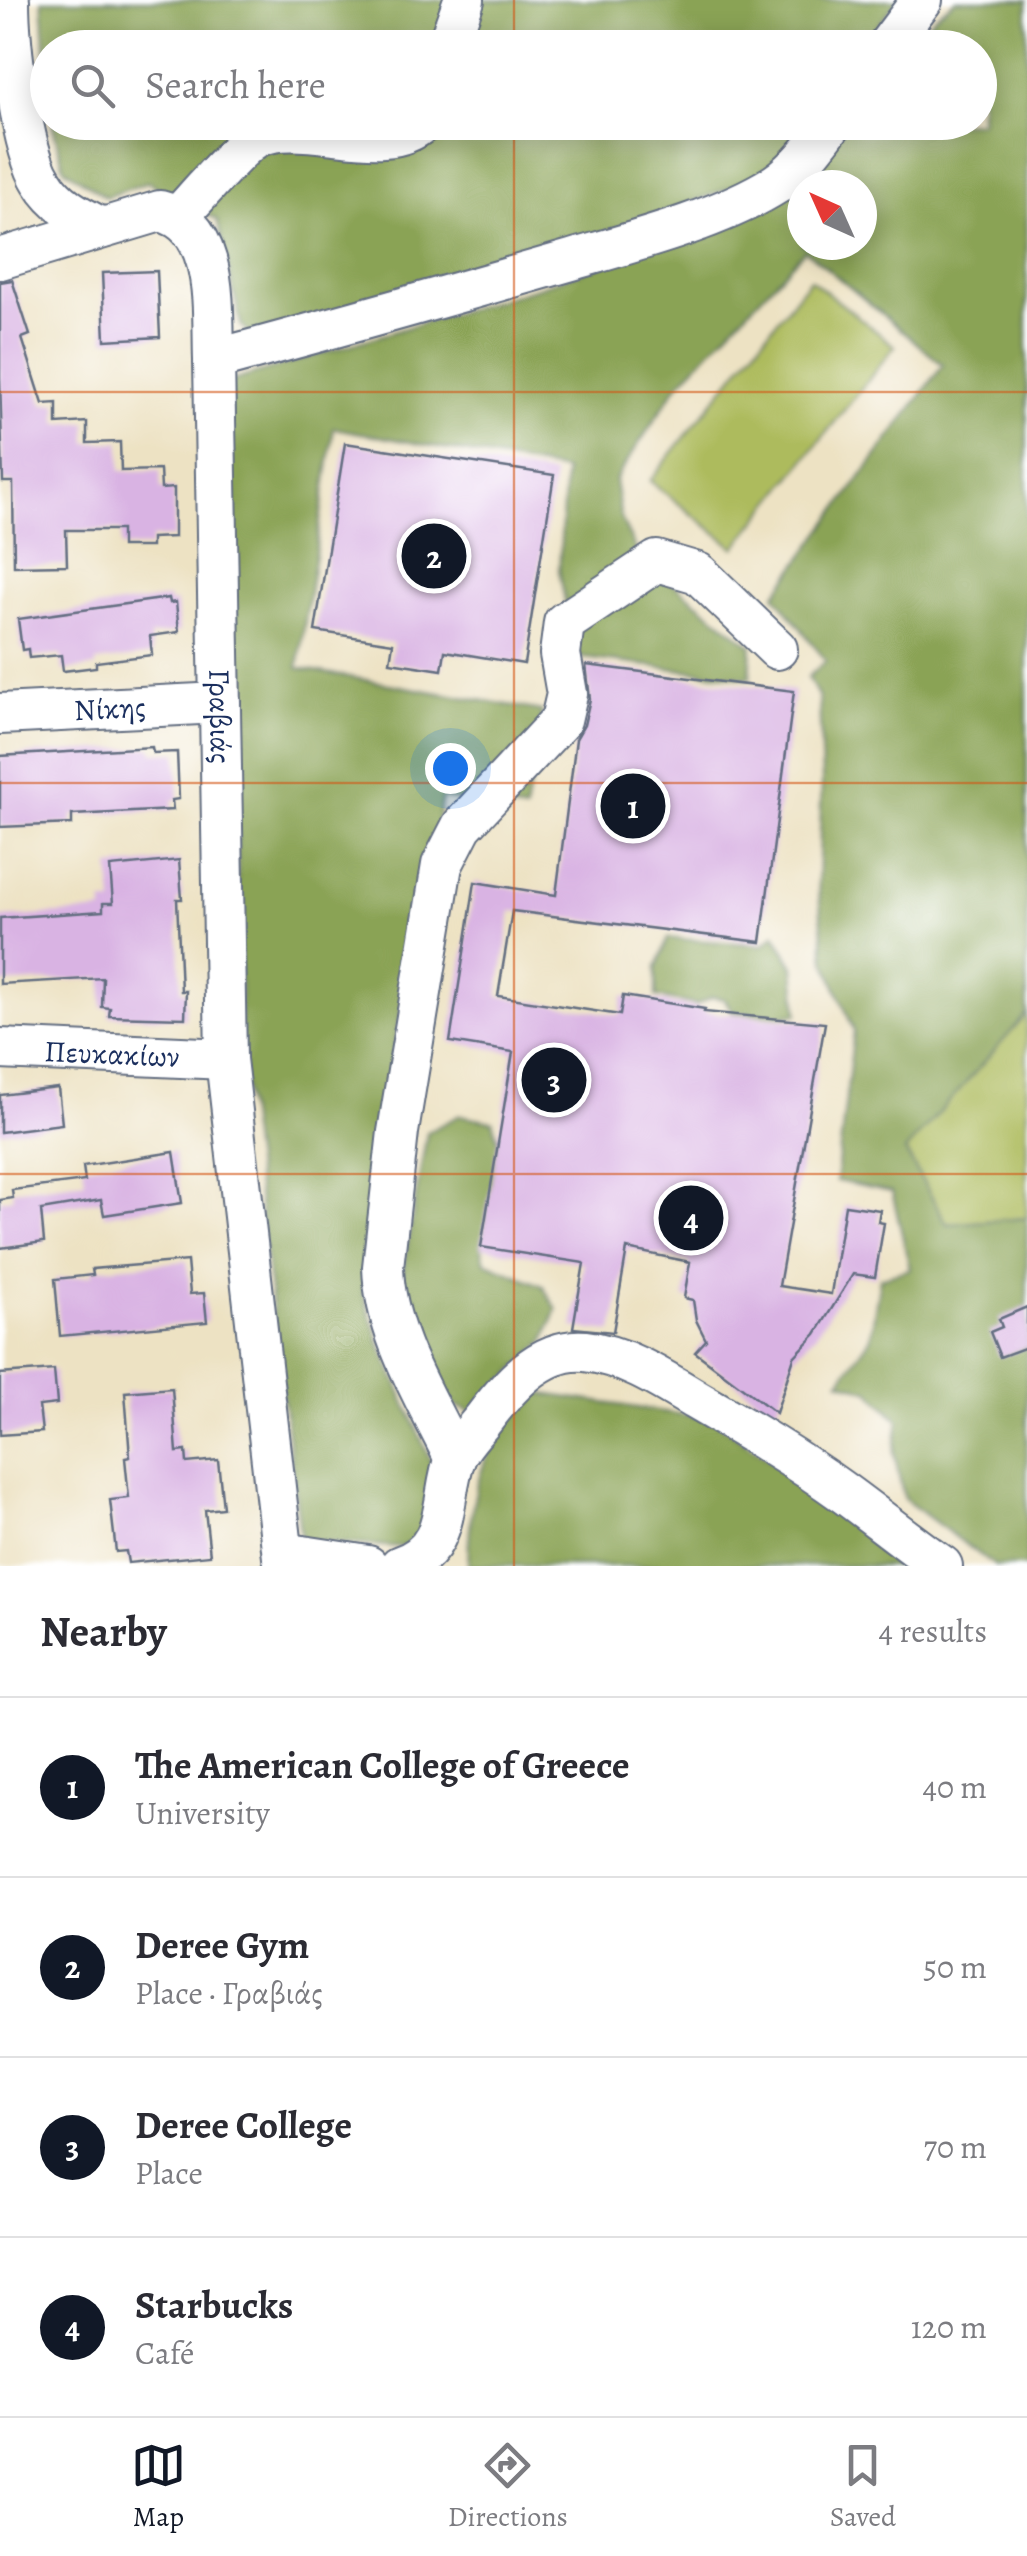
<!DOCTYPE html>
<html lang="en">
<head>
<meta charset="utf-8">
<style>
	body { margin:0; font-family:Alegreya,serif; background:#f7f7f7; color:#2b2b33 }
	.compass { position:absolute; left:787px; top:170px; width:90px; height:90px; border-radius:50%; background:#fff; box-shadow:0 5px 25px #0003; rotate:315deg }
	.you { position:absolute; left:450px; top:768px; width:35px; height:35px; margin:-25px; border:8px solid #fff; border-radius:50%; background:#1a73e8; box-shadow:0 0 0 15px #1a73e833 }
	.badge { display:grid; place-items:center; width:65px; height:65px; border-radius:50%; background:#111827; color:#fff; font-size:32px; font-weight:700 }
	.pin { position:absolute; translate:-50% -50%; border:5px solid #fff; box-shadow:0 2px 10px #0006 }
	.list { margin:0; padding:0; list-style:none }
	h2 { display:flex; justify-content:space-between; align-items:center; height:130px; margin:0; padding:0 40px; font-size:42px }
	h2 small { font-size:32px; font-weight:400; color:#7c7c81 }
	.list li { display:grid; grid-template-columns:65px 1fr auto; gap:30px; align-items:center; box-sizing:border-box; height:180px; padding:0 40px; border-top:2px solid #e1e1e2 }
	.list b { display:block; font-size:38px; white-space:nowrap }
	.list p { margin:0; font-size:32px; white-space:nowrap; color:#7c7c81 }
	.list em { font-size:32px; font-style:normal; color:#7c7c81 }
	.icon { flex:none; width:55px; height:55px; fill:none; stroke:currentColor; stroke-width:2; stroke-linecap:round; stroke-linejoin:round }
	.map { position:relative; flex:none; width:1027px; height:1566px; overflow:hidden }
	.search { position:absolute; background:#fff; box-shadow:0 5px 25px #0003; left:30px; right:30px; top:30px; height:110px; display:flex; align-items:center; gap:25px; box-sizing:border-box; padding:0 35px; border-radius:55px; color:#7c7c81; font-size:38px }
	.sheet { height:850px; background:#fff }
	nav { display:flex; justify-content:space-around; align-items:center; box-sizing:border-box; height:140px; border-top:2px solid #e1e1e2; background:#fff; font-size:28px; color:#7c7c81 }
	nav a { display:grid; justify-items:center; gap:5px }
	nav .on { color:#111827 }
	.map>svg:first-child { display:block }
</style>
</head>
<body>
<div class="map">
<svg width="1027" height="1566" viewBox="0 0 1027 1566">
	<rect width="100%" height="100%" fill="#fff"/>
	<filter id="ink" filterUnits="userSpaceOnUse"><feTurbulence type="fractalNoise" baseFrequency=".01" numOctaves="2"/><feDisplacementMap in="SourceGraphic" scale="20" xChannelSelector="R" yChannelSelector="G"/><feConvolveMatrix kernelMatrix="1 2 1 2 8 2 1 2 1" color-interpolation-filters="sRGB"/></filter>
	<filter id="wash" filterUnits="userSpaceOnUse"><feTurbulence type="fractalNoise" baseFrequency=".0048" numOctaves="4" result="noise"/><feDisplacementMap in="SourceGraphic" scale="40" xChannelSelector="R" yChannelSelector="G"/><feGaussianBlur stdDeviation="2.25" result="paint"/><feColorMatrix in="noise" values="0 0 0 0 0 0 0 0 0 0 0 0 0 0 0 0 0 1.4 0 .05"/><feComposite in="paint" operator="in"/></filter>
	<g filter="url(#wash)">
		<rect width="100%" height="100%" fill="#ede2c3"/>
		<g fill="#adbb5d" stroke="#64755e" stroke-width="2.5">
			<path d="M810 279 895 346 735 548 650 481Z"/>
			<path d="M1027 1014V1218L947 1224 905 1150Z"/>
		</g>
		<g fill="#8aa354" stroke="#526959" stroke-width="2.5" fill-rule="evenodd">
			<path d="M42 0H898L861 47 48 48 47 78Z"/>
			<path d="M955 0H1027V1014L905 1151 947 1224 1027 1218V1566H995L904 1499 894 1453 899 1421 870 1391 840 1381 870 1339 880 1278 910 1269 892 1192 836 1181 854 1031 825 960 818 883 822 778 819 698 808 677 826 661 775 595 943 365 805 250 677 386 615 480 621 519 639 556 752 646 750 678 576 657 559 571 565 471 334 428 298 668 542 711 525 811 442 798 380 1123 365 1240 363 1293 382 1348 435 1471 423 1535 402 1547 301 1541 241 1060 228 382 520 293 743 216 852 123 980 122V48L908 47 934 17ZM802 185H862V245H802Z"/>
			<path d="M52 123H807L770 167 749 181 634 224 251 337 241 325 217 220 148 182 106 197 64 168Z"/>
			<path d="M775 934 794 966 798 1014 780 1016 733 1012 724 999 712 997 696 1005 656 997V969L668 938 763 945Z"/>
			<path d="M460 1115 493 1121 500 1146 482 1250 485 1262 543 1286 557 1309 544 1342 472 1412 447 1403 413 1345 400 1287 427 1132Z"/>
			<path d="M531 1392 712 1419 922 1566H468C468 1522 475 1474 497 1435 505 1420 520 1406 531 1392Z"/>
		</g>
		<g id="blocks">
			<g fill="#d9b3e3">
				<path d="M157 271 160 337 105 340 102 273Z"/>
				<path d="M12 280 30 335 22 338 43 404 57 403V424L87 422V443L120 442 121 471 160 470 161 489 174 488V537L151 538V547H121V530H66L67 565 14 566 13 482H3L0 378V282Z"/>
				<path d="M345 443 554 475 524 664 445 651 442 670 390 662 393 643 315 631Z"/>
				<path d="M169 598 170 603 176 602 179 632 150 636 152 655 96 662V667L63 671 61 655 29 658 28 649 22 650 18 619Z"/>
				<path d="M586 665 794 691 761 942 512 911 498 996 620 1015 623 996 705 1009 704 1012 825 1023 779 1286 831 1294 845 1205 880 1210 878 1222 884 1223 875 1277 853 1274 816 1334 794 1357 776 1413 695 1352 706 1340 696 1320 693 1300 684 1298 690 1262 627 1249 613 1332 573 1328 584 1263 481 1247 513 1052 450 1042 475 882 556 895 576 739 584 725 590 699Z"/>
				<path d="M152 747 153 753 177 752 179 799 172 800 173 810 72 815V824L0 827V756Z"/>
				<path d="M179 860 182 899H177L181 991H186L185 1018 109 1016 110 1008 102 1007 103 978 0 984V918L103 911V903H113L110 867Z"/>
				<path d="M58 1088 62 1124 0 1132V1095Z"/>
				<path d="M174 1152 182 1203 104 1215 101 1200 41 1210 44 1242 0 1248V1200L13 1198 12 1190 85 1181 83 1166Z"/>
				<path d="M187 1261 190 1294 204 1293 207 1322 60 1336 55 1279 93 1275 92 1269Z"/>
				<path d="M1027 1307V1347L1000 1357 990 1332 1002 1327 999 1319Z"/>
				<path d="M54 1370 57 1404 39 1406 42 1432 0 1435V1374Z"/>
				<path d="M172 1388 177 1452 186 1451 187 1463 218 1460 223 1508 205 1510 210 1555 128 1563 126 1551 116 1552 110 1500 129 1498 125 1458 130 1457 125 1392Z"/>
			</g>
		</g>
	</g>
	<g filter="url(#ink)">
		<use href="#blocks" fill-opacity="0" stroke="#646e81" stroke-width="2.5"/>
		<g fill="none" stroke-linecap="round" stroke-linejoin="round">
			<defs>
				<g id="minor">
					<path d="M9 0C9 40 21 149 42 181 56 205 78 216 102 228"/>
					<path d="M447 48 464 0"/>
					<path d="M886 48 922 0"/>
					<path d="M178 217C193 201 239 147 255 138 302 114 384 159 423 122"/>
					<path id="s1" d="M0 259 160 211C221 225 212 311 214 360L226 1059 284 1566"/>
					<path d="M214 360C333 328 450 295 568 261 633 242 719 220 776 184 799 168 816 145 833 122"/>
					<path id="s2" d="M0 714 220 703"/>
					<path id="s3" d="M0 1049 226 1059"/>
					<path d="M455 1459C426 1398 385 1336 383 1267L398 1132 442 865 462 826 561 720 567 694 560 654 564 623 657 561 698 573 777 649"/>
					<path d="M283 1553 368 1566"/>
					<path d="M400 1566C452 1550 440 1498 455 1458 461 1444 473 1432 482 1421 506 1389 540 1347 585 1351 624 1355 663 1380 696 1400 746 1429 797 1459 844 1493 877 1517 909 1543 942 1566"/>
				</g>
			</defs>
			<use href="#minor" stroke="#646e81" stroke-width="44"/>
			<use href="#minor" stroke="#fff" stroke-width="40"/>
		</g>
	</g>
	<path fill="none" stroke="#d45514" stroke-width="2.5" stroke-opacity="0.55" d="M514 0V48M514 122V1566M0 392H1027M0 783H1027M0 1174H1027"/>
	<g text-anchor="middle" stroke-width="8" stroke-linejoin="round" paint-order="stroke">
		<g font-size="30" fill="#1b2f5e" stroke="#fff">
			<text dy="10" stroke="none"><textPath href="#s2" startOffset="110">Νίκης</textPath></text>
			<text dy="10" stroke="none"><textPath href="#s1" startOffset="695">Γραβιάς</textPath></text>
			<text dy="10" stroke="none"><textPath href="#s3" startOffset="112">Πευκακίων</textPath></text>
		</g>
	</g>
</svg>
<svg class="compass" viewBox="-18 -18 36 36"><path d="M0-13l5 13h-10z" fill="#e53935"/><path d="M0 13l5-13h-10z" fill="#7c7c81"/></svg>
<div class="you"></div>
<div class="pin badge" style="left:633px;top:806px">1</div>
<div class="pin badge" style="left:434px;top:556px">2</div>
<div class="pin badge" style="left:554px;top:1080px">3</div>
<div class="pin badge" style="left:691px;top:1218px">4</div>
<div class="search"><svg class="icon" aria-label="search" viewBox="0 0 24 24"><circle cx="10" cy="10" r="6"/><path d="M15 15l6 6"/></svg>Search here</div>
</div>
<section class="sheet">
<h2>Nearby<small>4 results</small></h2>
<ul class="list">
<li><span class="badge">1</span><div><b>The American College of Greece</b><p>University</p></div><em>40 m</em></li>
<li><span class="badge">2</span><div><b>Deree Gym</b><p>Place · Γραβιάς</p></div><em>50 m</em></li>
<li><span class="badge">3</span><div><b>Deree College</b><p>Place</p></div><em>70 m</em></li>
<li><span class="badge">4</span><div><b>Starbucks</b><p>Café</p></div><em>120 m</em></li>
</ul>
</section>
<nav>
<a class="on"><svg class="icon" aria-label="map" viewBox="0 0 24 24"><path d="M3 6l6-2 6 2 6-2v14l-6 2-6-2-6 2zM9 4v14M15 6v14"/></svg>Map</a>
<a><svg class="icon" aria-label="directions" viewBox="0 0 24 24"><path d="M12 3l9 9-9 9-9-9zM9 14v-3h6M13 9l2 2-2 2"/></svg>Directions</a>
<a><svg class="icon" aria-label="saved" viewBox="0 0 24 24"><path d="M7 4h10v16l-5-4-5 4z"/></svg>Saved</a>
</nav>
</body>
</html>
